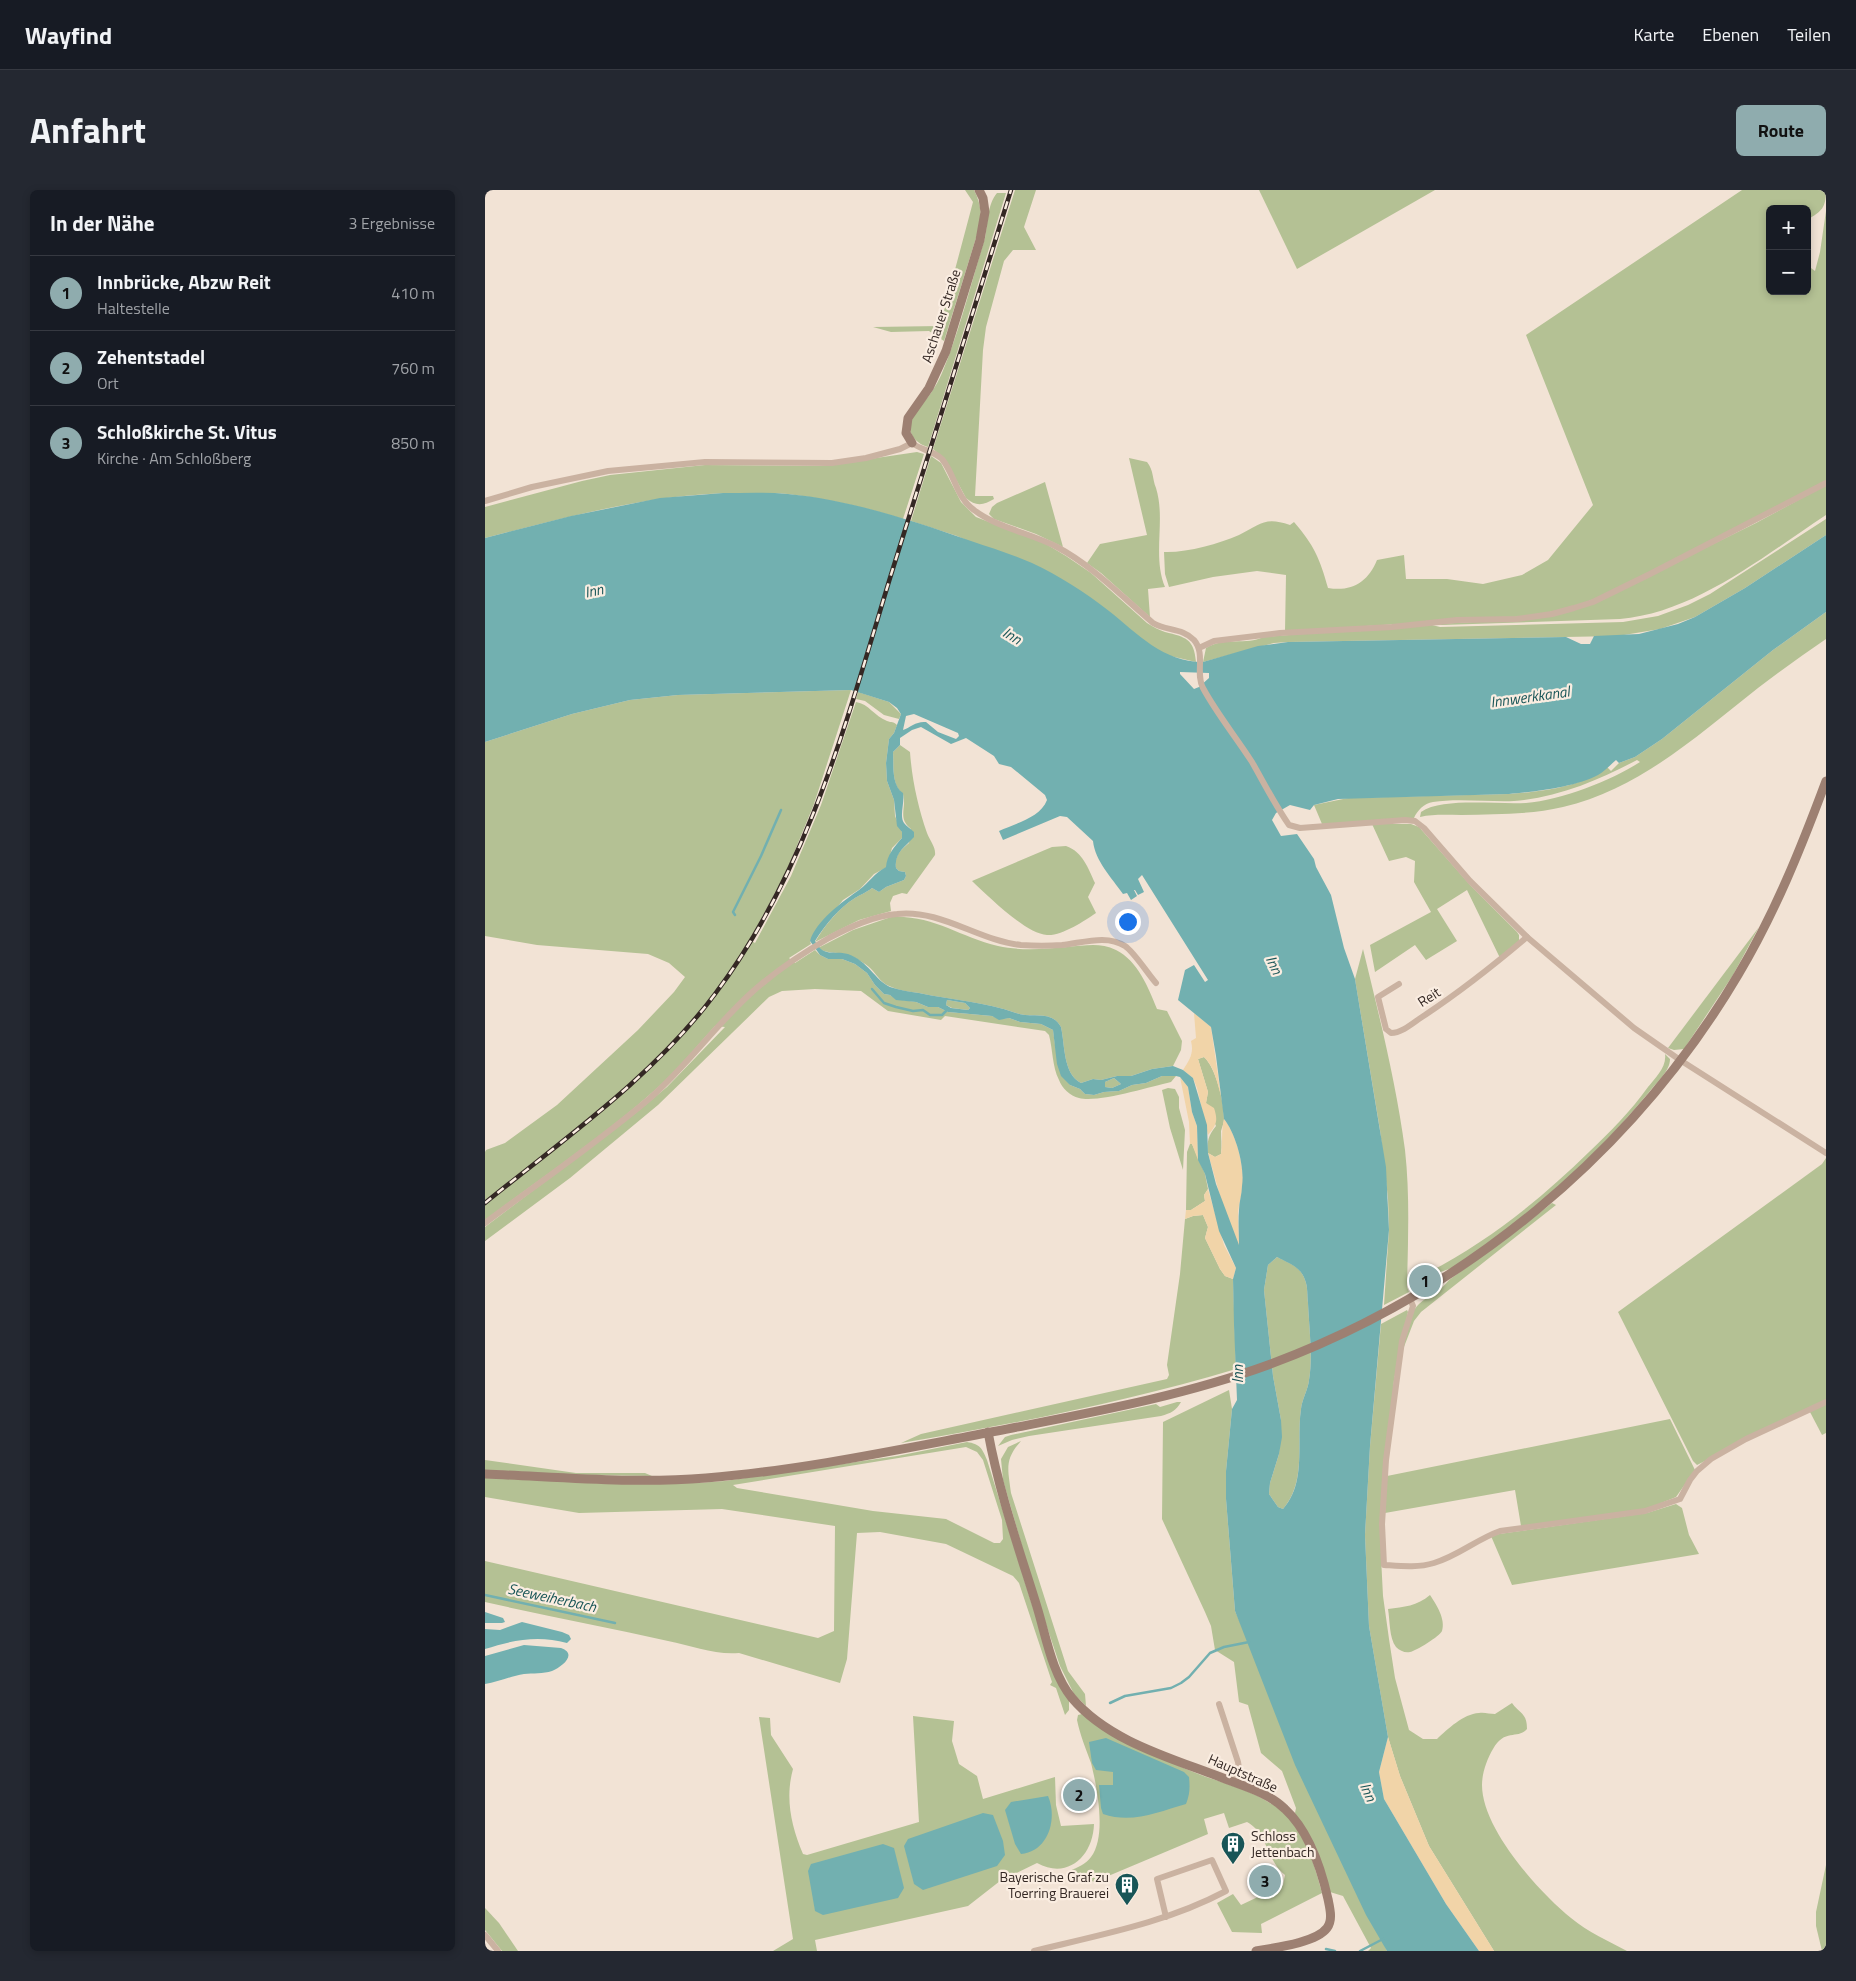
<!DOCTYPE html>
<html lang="de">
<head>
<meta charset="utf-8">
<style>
	body { margin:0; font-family:"Titillium Web",sans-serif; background:#242831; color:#f1f3f6 }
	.controls { position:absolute; right:15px; top:15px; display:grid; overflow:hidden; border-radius:8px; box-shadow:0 2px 8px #0003 }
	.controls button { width:45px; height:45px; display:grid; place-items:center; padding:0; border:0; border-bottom:1px solid #363941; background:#171b24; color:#f1f3f6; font:25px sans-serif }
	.you { position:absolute; left:642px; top:731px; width:18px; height:18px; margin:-12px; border:4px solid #fff; border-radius:50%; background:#1a73e8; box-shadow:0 0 0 8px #1a73e833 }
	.badge { display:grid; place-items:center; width:32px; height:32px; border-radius:50%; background:#8facae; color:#111; font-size:16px; font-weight:700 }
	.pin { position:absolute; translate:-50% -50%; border:2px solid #fff; box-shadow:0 1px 5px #0006 }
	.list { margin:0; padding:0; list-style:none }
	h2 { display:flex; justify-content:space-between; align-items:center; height:65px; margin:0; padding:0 20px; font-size:21px }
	h2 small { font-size:16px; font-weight:400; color:#9ea1a6 }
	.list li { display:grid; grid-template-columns:32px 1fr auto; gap:15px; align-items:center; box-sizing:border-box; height:75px; padding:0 20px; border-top:1px solid #363941 }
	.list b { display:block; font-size:19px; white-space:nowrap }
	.list p { margin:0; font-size:16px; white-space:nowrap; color:#9ea1a6 }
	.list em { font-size:16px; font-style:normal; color:#9ea1a6 }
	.map { position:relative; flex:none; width:1341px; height:1761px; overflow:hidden; border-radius:8px }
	header { display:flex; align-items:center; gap:30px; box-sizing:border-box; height:70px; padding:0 25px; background:#171b24; border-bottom:1px solid #363941 }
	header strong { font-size:24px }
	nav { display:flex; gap:28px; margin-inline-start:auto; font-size:18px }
	.intro { display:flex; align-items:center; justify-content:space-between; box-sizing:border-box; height:120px; padding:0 30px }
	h1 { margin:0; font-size:35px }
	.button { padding:12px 22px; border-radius:8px; background:#8facae; color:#111; font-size:18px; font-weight:700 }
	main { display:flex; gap:30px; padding:0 30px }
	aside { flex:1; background:#171b24; border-radius:8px; box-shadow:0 2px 8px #0003 }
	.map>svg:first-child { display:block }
</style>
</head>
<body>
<header>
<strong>Wayfind</strong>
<nav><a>Karte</a><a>Ebenen</a><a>Teilen</a></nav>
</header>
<div class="intro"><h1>Anfahrt</h1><a class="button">Route</a></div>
<main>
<aside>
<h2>In der Nähe<small>3 Ergebnisse</small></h2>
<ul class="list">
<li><span class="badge">1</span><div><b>Innbrücke, Abzw Reit</b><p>Haltestelle</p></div><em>410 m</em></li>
<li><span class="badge">2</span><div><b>Zehentstadel</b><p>Ort</p></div><em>760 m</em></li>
<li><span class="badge">3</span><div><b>Schloßkirche St. Vitus</b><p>Kirche · Am Schloßberg</p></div><em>850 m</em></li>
</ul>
</aside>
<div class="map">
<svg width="1341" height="1761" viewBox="0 0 1341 1761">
	<rect width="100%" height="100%" fill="#f2e3d5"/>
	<g fill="#b4c194" fill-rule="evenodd">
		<path d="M480 0H489C495 12 497 22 495 35L459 151 444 141 406 142 388 137 455 136 488 12Z"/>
		<path d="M530 0H551L539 37 551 60H528L519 71 501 137 498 160 490 306H508L509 309C499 315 491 317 481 308L460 269 448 259Z"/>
		<path d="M774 0H950L812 79Z"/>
		<path d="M1257 0H1341C1341 18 1337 21 1322 30V19H1285V101H1322V75L1330 81 1335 62 1341 21V292L1130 401 1088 417 1046 426 800 441 801 385 772 381 728 387 684 397 680 384 679 362C701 363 733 354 754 345 775 335 779 326 805 335L809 332C829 355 835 369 843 398 867 402 883 392 892 370L919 365 921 389H962L998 394 1037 385 1063 370 1108 315 1041 145Z"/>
		<path d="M512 3H521L443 257C433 254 424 246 425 235 427 223 439 213 446 203 450 197 454 190 457 183 475 140 486 93 500 48 503 33 502 15 512 3Z"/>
		<path d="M432 262 439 264 418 329C380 317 343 309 303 304 291 303 278 303 265 303 174 301 87 326 0 348V317L97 291 125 285 220 275 337 276Z"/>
		<path d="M446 266 456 273 476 312 491 327 561 354 581 366 606 383 662 433C668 437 674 440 680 442 701 447 709 449 711 472L681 465 661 453 623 421 590 398 472 346 426 331Z"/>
		<path d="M644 268 662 272C669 281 667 288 671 298 681 330 667 366 680 397L663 399 665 427 616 383 602 373 615 354 662 345Z"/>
		<path d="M560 292 578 357 551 344 509 329 504 324 507 317 512 313Z"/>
		<path d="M1341 295V325C1280 365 1210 423 1135 429L957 435 950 434 1028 430 1084 421 1206 365 1271 333Z"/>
		<path d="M1341 329V345L1260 398 1210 427 1175 439 1133 446 803 452 789 453 718 472 721 458C741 446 761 456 778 447L943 434 955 437 1138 432 1173 426 1203 415 1225 404Z"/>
		<path d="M1341 422V449C1318 465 1295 481 1273 498 1213 545 1155 599 1078 617 1044 625 1010 624 976 625 962 625 948 624 935 627L936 622C958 607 1013 615 1041 613 1076 610 1126 591 1155 572L1152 570C1114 590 1072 608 1029 611 1004 612 971 608 948 612 939 613 932 621 929 628L837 634 829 615 863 608 1024 604C1054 602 1098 597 1122 577L1126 581 1134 573 1150 567 1177 549 1288 460Z"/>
		<path d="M366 500 329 614 300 685 265 750 270 753 306 686 336 615 371 512C384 514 389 526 402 531 407 533 408 531 412 535L409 543 404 549 401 573 402 591 409 610 410 626 417 642V648L407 658 402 677 389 684 375 699 358 710 325 751 326 754 304 768 310 773 330 760 335 765 343 769H357L370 774 382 783 390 795 399 804 405 805 411 809 431 812 443 817H453L463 822 507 826 514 829 524 828 535 832 556 834 568 840 570 855 585 895 595 899 600 904 609 905 619 902 634 901 647 895 661 893 677 886H691L686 892C664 897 613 913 594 908 585 906 577 898 574 890 567 876 568 860 564 845L560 841 460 826 456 830 403 821 376 801 330 799 297 801 284 807 173 915 85 988 0 1051V1037L152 922 182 897 240 837 230 836C210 858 192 881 170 900 117 948 57 987 0 1030V962L1 960 20 953 72 915 153 840 189 802 200 787 184 773 163 764 52 755 0 746V552L87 524 145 510 193 505Z"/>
		<path d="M373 502 404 512 416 524 414 529 399 525 380 511 371 509Z"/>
		<path d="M415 555 425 562C427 590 433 617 442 643 445 651 451 657 450 665L422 704 417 703 408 706 405 713 406 721 374 730 330 752C340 735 354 718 370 708 376 704 381 703 387 698L394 702 401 697 419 690 421 686 420 682 414 681 411 678C409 665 416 660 424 653L426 639C412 628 422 618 418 604 406 595 409 575 408 562Z"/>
		<path d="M887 634H926L934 637 986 696 1032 742 1034 745V751L1015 768 982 700 952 719 972 751 941 770 930 755 890 782 885 755 946 722 929 692 930 671 921 667 904 671Z"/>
		<path d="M581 656C598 662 603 678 610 693L603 707 611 723C599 731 577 746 562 745 541 744 503 706 487 691L567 657Z"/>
		<path d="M406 727C449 725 474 747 513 756 535 761 560 759 582 757 600 756 614 752 631 760 653 771 663 797 672 819L682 821 697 851 696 860 688 876 667 879 646 886H632L616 890 608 889 596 893C578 884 580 855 576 837 566 819 547 829 531 823 501 812 466 810 434 803 424 802 413 800 404 796 397 793 393 787 388 781 382 774 374 770 366 766 355 761 343 765 333 758L368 740Z"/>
		<path d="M1274 737 1248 785 1199 859 1189 860 1183 858Z"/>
		<path d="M878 759C894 825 911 892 920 960 925 1005 923 1051 922 1097L924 1102 899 1115 904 1040 903 1008 895 940 870 789Z"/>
		<path d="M462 810 480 813 485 818 483 820 467 818 461 815Z"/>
		<path d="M1180 864 1185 869C1185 881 1172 892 1165 901 1118 958 1062 1011 1002 1054 992 1061 975 1076 964 1079 951 1083 942 1089 930 1096V1089C995 1058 1053 1012 1104 962 1125 942 1146 921 1163 897 1170 888 1182 877 1180 864Z"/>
		<path d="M719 867C731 878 739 912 739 929 739 933 737 937 736 941 736 948 737 956 736 964L730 967 723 963C722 951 723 946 731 936L721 913 723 902 713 869Z"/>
		<path d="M629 888 636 894 627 898 620 897V892Z"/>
		<path d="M683 898 690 899 694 907V918L700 940 698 980 685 938 677 900Z"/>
		<path d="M705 954H707L720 984 723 999 719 1005 720 1011 706 1020H701L702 962Z"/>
		<path d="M1341 968V1210L1212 1275 1208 1271 1133 1122 1337 974Z"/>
		<path d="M1067 1013 1071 1015 936 1122 929 1131 917 1162C921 1148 922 1125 934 1114 944 1105 956 1101 964 1090L1025 1046Z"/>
		<path d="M718 1025 723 1037 720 1048 735 1079 740 1086 748 1089 751 1179C641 1212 529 1234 416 1253L436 1244 682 1189 684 1185 682 1175 695 1084 700 1029 708 1026Z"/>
		<path d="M792 1067C804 1073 816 1077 820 1090 823 1097 822 1106 823 1113 824 1136 828 1168 824 1190 823 1200 817 1209 816 1219 811 1253 822 1291 798 1319L793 1317 784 1304 785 1293 794 1264 796 1230 788 1186 779 1100 783 1075Z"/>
		<path d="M922 1120 923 1122 909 1190 896 1367 898 1406 904 1449 910 1488 924 1540 938 1549H952C963 1539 978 1524 994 1523 999 1522 1005 1524 1010 1524L1027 1513C1035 1524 1042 1523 1042 1539 1033 1550 1020 1538 1008 1559 1002 1569 997 1583 997 1595 997 1639 1054 1702 1086 1728 1103 1742 1123 1751 1142 1761H1009L944 1656 915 1586 903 1547 884 1436 880 1345 885 1256 896 1134Z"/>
		<path d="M744 1200 747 1219 741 1281V1309L750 1421 902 1761H883L886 1758 858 1706 845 1702 810 1623 811 1618 797 1581 776 1563 763 1515 754 1512 749 1472 730 1460 726 1436 720 1422 677 1329 678 1232Z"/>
		<path d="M692 1212H696C691 1221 686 1223 676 1226L544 1246 527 1250 513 1256 520 1247 526 1245 671 1214 675 1217Z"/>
		<path d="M1341 1213V1243L1337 1245 1325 1222Z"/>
		<path d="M1185 1229 1210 1280 1191 1307 1159 1320 1036 1336 1030 1300 900 1323 902 1286Z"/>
		<path d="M536 1251C519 1270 523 1279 526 1303L583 1481 600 1504 601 1516 589 1504 575 1476 549 1398 518 1290 516 1269 523 1257Z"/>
		<path d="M482 1252C495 1254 497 1258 502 1270L548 1418 584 1508V1520L580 1525 571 1498 565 1495 567 1492 534 1393 528 1386 461 1354 395 1342 372 1343 362 1469 355 1493 254 1463C230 1465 207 1456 183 1451 122 1437 61 1426 0 1412V1371L333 1448 349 1441 350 1336 237 1319 94 1323 0 1307V1288L213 1293 240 1291 412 1266ZM481 1257 492 1262 498 1270 517 1330 518 1349 515 1353H509L461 1329 388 1321 252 1298 248 1295Z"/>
		<path d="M0 1270 91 1283H160L167 1286 93 1285 0 1280Z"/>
		<path d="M1191 1314 1197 1318 1204 1345 1214 1364 1027 1395 1006 1346 1014 1344 1162 1323Z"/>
		<path d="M945 1405C951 1414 961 1429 957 1441 955 1446 931 1461 925 1462 920 1463 915 1461 911 1457 904 1448 905 1430 903 1419 919 1417 932 1416 945 1405Z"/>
		<path d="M597 1524C628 1541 658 1559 690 1574 727 1593 777 1598 806 1630 822 1648 831 1680 837 1703L776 1734 777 1743 747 1742 732 1713 748 1704 756 1715 798 1695 800 1685C782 1672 783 1643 762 1632L744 1638 739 1623 719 1629 723 1644 609 1692 584 1681C592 1678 601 1674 606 1667 622 1646 612 1597 606 1573 601 1559 595 1545 592 1530L593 1525Z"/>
		<path d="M428 1526 469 1531 467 1551 474 1574 492 1586 498 1609 570 1587 571 1615 576 1636 609 1634C608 1666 583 1690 552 1673L515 1691 483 1716 330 1750 332 1761H288L308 1749 274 1527 285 1528 286 1545 308 1579C300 1608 306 1636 318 1664L322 1665 434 1632Z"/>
		<path d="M1341 1675V1761H1337L1331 1736V1722Z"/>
		<path d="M0 1718 14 1733 33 1761H17L0 1740Z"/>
	</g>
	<g fill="#f1d4a8">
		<path d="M709 823 726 837 736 906C732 892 729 876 719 867L713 869 723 902 721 913 729 918C733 930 732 935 723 945L712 898 708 888 698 880C705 869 709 863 706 851L711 848Z"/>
		<path d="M695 887 703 897 707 922 712 936 713 970 707 954H705L704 932Z"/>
		<path d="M739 929C751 943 759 976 758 995 757 1004 754 1013 753 1022 753 1034 754 1046 754 1057L737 1013 723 963 730 967 736 964C738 952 736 941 739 929Z"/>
		<path d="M723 999 739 1055 751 1078 748 1089 740 1086 735 1079 720 1048 723 1037 718 1025 708 1026 700 1029 701 1020H706L720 1011 719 1005Z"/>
		<path d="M903 1547 915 1586 944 1656 1009 1761H994L961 1714 899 1609 894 1582Z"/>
	</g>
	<g fill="#72b0b0" fill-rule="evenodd">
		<path d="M238 303C259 303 281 302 303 304 366 310 426 330 486 351 506 358 527 364 547 373 573 385 601 403 624 421 653 444 678 472 718 472L773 456 803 452 1081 447 1096 454H1105L1109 446 1154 444 1193 434 1210 427 1260 398 1341 345V422L1288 460 1177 549 1150 567 1134 573 1131 570C1125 575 1119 582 1113 585 1091 597 1048 602 1024 604L853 609 829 615 825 620 805 615 791 623 787 630 796 646 812 644 829 669 831 677 846 705 859 758 870 789 901 977 904 1040 885 1256 880 1345 884 1436 903 1547 894 1582 899 1609 961 1714 994 1761H902L881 1725 810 1575 750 1421 741 1309V1281L747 1219 752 1210 749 1135 748 1089 751 1078 734 1041 720 984 713 970 712 936 707 922 703 897 695 887 691 886H677L661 893 647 895 634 901 619 902 609 905 600 904 595 899 585 895 576 886 572 874 568 840 556 834 535 832 524 828 514 830 507 826 463 822 453 817H443L431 812 411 810 405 805 399 804 390 795 382 783 370 774 357 769H343L335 765 325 751C331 731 357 712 374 700 385 692 388 684 401 677 402 665 409 657 417 648V642L412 636 409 610 402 591 401 573 404 549 409 543 416 524 412 518 404 512 366 500 193 505 145 510 87 524 0 552V348L86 326 175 308ZM695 482 724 483V488L714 497 709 499 695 484ZM429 524 473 543 474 546 471 549 453 542 441 532C431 531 426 537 418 540L421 526ZM436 537 466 554 481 548 509 566 514 574 526 577 560 605 562 610C555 628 531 633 514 641L518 650 575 626 582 627 608 651C610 671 627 688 638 704L642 703 646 710 652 706 649 700H650L653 705 659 702 653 689 657 685 723 790 720 792 709 775 700 780 693 810 726 837 731 866 739 929C751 944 760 977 757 996 757 1004 754 1012 754 1020 753 1032 754 1044 754 1055L731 994 723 963 722 935 708 888 698 880 688 876 667 879 646 886H632L616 890 608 889 596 893C578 884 580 855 576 837 566 819 547 829 531 823 501 812 467 810 434 803 425 802 414 800 405 797 390 790 383 771 363 764 348 760 339 768 330 751 340 735 354 718 370 708 376 704 381 703 387 698L394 702 401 697 419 690 421 686 420 682 414 681 411 678C409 663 420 657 429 647V642C426 639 421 636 419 633 414 626 420 612 418 603 406 595 409 575 408 562L415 555V548L427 540ZM462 810 480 813 485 818 483 820 466 818 461 815ZM629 888 636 894 627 898 620 897V892ZM792 1067C803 1073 816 1077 820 1090 823 1097 822 1106 823 1113 824 1136 828 1168 824 1190 823 1200 817 1209 816 1219 811 1253 822 1292 798 1319L793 1317 784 1304 785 1293 794 1264 797 1247 796 1230 788 1186 779 1100 783 1075Z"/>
		<path d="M0 1422 18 1428 20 1432 17 1433H0Z"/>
		<path d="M37 1432 77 1442 84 1445 86 1449 82 1453C53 1445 28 1450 0 1459V1439L15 1440Z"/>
		<path d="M39 1455 76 1458C93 1464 77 1477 67 1481 58 1484 48 1483 39 1484 26 1486 13 1492 0 1494V1466Z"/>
		<path d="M621 1548 699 1582 704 1587C705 1597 705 1604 701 1614 673 1622 647 1634 618 1624L616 1618 614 1595H628V1582L611 1580 607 1573 604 1552Z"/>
		<path d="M563 1606C573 1629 563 1662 536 1664L530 1654 520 1620 526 1612Z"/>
		<path d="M498 1623 508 1625 518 1651 520 1665 512 1676 438 1700 429 1694 419 1656 423 1649Z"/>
		<path d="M398 1654 409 1658 419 1698 413 1708 338 1725 330 1721 323 1681 326 1674Z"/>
	</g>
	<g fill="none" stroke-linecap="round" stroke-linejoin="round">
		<g stroke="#72b0b0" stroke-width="2.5">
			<path d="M250 725 248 722 276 666 296 620"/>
			<path d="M387 799 399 813 411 817 428 821 438 820 445 825H457L462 820"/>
			<path d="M0 1405 130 1433"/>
			<path d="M625 1513 640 1506 686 1498 696 1493 704 1487 725 1463 739 1457 764 1452"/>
			<path d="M841 1759 850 1761"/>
			<path d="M875 1761 898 1749"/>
		</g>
		<g stroke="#cab2a1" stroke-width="6">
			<path d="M0 311 47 297 123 281 220 272 347 273 381 268 415 259 427 253C436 260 449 261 457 269 470 285 471 307 489 320 512 338 546 343 572 357 608 376 637 407 668 433 681 441 698 438 709 450 721 464 710 483 718 498 732 524 751 547 767 572 779 593 790 615 804 635L815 638 920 630 930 631 939 638 985 691 1042 747 1149 838 1195 870 1341 963"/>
			<path d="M714 458 729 451 795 443 907 437 972 430 1032 429 1067 424 1089 418 1108 412 1165 384 1341 293"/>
			<path d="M914 794 893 807 901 839 906 843C918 843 930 831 940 825 976 801 1009 775 1042 747"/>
			<path d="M0 1033C55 992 112 953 164 909 201 877 229 837 265 804 289 782 316 764 344 748 365 737 388 726 412 724 456 719 494 751 536 755 550 756 564 756 577 755 597 753 622 744 640 756 649 762 663 784 671 793"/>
			<path d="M925 1109 928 1116 917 1151 901 1270 897 1334 899 1375C915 1376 933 1378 949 1373 973 1366 992 1349 1015 1341L1160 1321 1195 1309 1205 1290 1212 1281 1226 1269 1261 1249 1341 1212"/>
			<path d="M734 1514 753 1572 754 1578 749 1592"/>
			<path d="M0 1745 13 1761"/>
			<path d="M549 1761C614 1745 681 1733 741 1701L727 1670 672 1689 681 1727"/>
		</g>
		<g stroke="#9d8072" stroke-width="9">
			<path d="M427 253 421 243 423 228 444 198 461 161 495 50 500 22 498 8 494 0"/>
			<path d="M503 1242C514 1302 534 1359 552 1417 561 1446 567 1484 587 1508 625 1553 690 1569 743 1590 762 1597 785 1604 800 1619 824 1641 836 1678 843 1709 845 1719 848 1730 842 1738 831 1753 788 1758 771 1761"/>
			<path d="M0 1284C74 1287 148 1294 221 1288 319 1280 416 1259 512 1241 603 1223 695 1207 783 1175 978 1103 1147 964 1253 785 1290 723 1316 658 1341 591"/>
		</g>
		<defs>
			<path id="rail" d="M0 1013C80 948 168 887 230 804 323 680 361 533 405 388 445 259 486 129 526 0"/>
		</defs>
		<use href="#rail" stroke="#342824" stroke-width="4.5"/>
		<use href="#rail" stroke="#faede1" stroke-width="2.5" stroke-dasharray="8" stroke-linecap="butt"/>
	</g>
	<defs>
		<symbol id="building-pin" viewBox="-11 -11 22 30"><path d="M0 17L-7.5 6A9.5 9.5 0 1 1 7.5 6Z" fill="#185557" stroke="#faede1"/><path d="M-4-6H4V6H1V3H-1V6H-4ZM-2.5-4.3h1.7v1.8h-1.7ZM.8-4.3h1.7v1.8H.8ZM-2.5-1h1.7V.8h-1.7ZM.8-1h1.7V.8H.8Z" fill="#fff"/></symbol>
	</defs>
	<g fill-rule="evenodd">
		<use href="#building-pin" x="734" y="1640" width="28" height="38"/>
		<use href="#building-pin" x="628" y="1681" width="28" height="38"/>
	</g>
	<g text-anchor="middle" stroke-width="4.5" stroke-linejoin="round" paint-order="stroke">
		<g font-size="14" fill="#342824" stroke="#faede1">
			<text transform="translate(456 126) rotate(-72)" y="5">Aschauer Straße</text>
			<text transform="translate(944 807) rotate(-33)" y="5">Reit</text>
			<text transform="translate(758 1583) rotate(24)" y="5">Hauptstraße</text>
		</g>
		<g font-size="14" fill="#342824" stroke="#faede1" text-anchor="start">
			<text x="766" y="1651">Schloss<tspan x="766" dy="16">Jettenbach</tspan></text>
			<text x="624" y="1692" text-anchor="end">Bayerische Graf zu<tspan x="624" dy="16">Toerring Brauerei</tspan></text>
		</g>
		<g font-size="15" font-style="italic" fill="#185557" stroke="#faede1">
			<text transform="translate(109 401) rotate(-12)" y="5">Inn</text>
			<text transform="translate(527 446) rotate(31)" y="5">Inn</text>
			<text transform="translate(1045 507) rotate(-8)" y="5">Innwerkkanal</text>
			<text transform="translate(789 775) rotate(65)" y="5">Inn</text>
			<text transform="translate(753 1184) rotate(-90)" y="5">Inn</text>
			<text transform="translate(67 1408) rotate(12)" y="5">Seeweiherbach</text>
			<text transform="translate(883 1602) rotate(66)" y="5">Inn</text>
		</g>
	</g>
</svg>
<div class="controls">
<button>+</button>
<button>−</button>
</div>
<div class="you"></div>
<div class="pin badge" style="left:940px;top:1091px">1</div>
<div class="pin badge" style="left:594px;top:1605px">2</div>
<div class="pin badge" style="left:780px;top:1691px">3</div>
</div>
</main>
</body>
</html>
